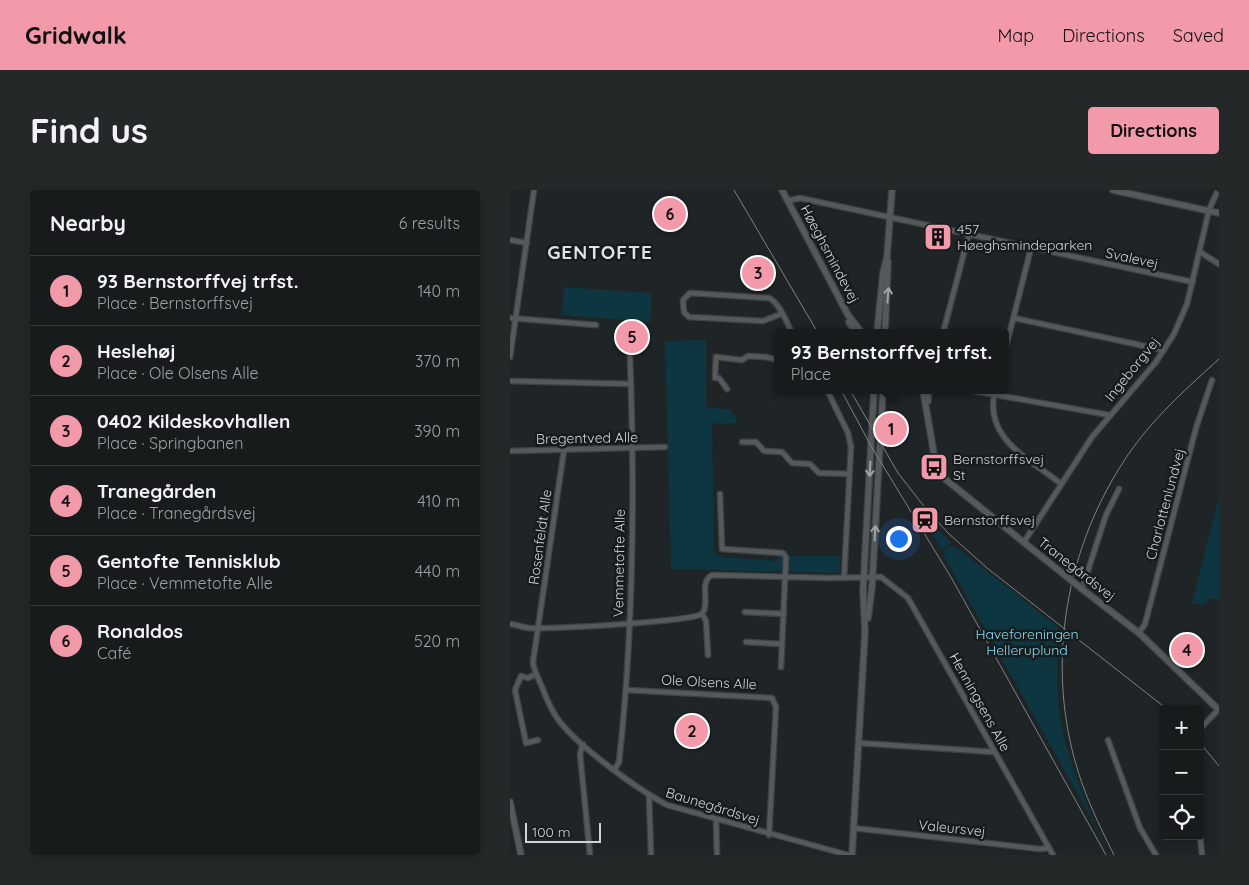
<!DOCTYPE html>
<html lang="en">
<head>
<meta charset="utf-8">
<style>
	body { margin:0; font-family:Quicksand,sans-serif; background:#242829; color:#f1f3f6 }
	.controls { position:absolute; right:15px; bottom:15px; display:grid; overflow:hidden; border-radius:5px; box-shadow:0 2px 12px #0003 }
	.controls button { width:45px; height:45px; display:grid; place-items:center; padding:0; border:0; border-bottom:1px solid #36393b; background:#171b1c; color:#f1f3f6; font:25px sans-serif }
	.scale { position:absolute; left:15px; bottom:12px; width:76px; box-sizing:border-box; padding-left:5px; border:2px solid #d1d4d5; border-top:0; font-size:14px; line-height:18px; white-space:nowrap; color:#d1d4d5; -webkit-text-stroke:4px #161b1c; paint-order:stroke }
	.you { position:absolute; left:388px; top:348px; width:18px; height:18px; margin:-12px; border:4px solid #fff; border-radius:50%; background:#1a73e8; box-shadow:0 0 0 8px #1a73e833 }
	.badge { display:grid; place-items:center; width:32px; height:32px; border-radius:50%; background:#f39aaa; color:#111; font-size:16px; font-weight:700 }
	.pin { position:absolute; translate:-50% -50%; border:2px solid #fff; box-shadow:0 1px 5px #0006 }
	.popup { position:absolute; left:264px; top:139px; width:235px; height:65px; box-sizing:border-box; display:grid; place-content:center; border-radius:5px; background:#171b1c; filter:drop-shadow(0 1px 4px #0005); font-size:16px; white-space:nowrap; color:#9ea1a3 }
	.popup b { font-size:19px; color:#f1f3f6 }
	.popup::after { content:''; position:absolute; left:50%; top:100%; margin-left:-10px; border:10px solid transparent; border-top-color:#171b1c }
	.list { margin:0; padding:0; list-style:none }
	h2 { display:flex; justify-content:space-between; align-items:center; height:65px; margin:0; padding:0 20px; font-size:21px }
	h2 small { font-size:16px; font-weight:400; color:#9ea1a3 }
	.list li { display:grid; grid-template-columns:32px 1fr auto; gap:15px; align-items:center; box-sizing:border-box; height:70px; padding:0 20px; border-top:1px solid #36393b }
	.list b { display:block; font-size:19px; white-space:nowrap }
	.list p { margin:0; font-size:16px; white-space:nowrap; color:#9ea1a3 }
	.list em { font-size:16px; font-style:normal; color:#9ea1a3 }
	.icon { flex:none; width:28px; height:28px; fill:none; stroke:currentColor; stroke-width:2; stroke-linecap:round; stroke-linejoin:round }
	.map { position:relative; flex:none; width:709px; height:665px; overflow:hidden; border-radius:5px }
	header { display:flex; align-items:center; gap:30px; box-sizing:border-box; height:70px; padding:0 25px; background:#f39aaa; color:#111 }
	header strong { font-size:24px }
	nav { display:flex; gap:28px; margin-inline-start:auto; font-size:18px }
	.intro { display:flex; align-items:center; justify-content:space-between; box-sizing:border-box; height:120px; padding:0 30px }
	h1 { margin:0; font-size:35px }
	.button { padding:12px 22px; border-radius:5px; background:#f39aaa; color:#111; font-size:18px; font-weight:700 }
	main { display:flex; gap:30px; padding:0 30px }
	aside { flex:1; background:#171b1c; border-radius:5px; box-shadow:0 2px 12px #0003 }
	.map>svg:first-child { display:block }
</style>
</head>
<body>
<header>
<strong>Gridwalk</strong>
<nav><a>Map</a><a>Directions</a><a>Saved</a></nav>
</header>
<div class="intro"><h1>Find us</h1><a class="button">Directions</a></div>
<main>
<aside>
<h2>Nearby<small>6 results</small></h2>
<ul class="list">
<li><span class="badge">1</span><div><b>93 Bernstorffvej trfst.</b><p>Place · Bernstorffsvej</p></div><em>140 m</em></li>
<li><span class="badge">2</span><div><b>Heslehøj</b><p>Place · Ole Olsens Alle</p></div><em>370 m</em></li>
<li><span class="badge">3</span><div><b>0402 Kildeskovhallen</b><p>Place · Springbanen</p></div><em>390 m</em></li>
<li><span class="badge">4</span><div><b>Tranegården</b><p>Place · Tranegårdsvej</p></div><em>410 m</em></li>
<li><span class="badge">5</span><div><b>Gentofte Tennisklub</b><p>Place · Vemmetofte Alle</p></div><em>440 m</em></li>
<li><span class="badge">6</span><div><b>Ronaldos</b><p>Café</p></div><em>520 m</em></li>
</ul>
</aside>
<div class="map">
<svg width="709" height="665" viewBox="0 0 709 665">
	<rect width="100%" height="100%" fill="#1f2426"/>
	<g fill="#0e3641">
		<path d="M54 97 142 103 140 132 52 125Z"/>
		<path d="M196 150V217L221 220 228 233 202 234 204 362 210 367 267 371 268 366H330V383L161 379 155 151Z"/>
		<path d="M709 307V409L700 408 693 415 682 413Z"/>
		<path d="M422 334 441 353 432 360 418 337Z"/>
		<path d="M440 356 448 359 548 437C548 461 546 486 548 509 553 565 577 615 599 665L577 620 435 368 433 362Z"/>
	</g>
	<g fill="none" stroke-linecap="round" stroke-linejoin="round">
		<defs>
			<g id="street">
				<path d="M277 11 290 8 683 92"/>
				<path d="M0 50 17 53"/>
				<path d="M690 62 709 74"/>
				<path d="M271 124 253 131 179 127 174 122 173 110 180 103 259 108C269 112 277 133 282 143"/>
				<path d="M0 128 86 135"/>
				<path d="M504 128 653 160"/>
				<path d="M433 143 459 44"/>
				<path d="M495 161 521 58"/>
				<path d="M0 167 24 0"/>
				<path d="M0 191 121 194"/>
				<path d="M217 199 209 188H205L206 167 232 170 238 166 256 167 267 170"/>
				<path d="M317 200 338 243 341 257 334 388"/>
				<path d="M458 200 599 225"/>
				<path d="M485 200C473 248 518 268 550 293"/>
				<path d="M232 252H246L254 261 272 262 282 273 300 274 309 283 339 284"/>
				<path d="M54 260 23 472C24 481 28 488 32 497 36 507 40 518 47 528 66 555 127 599 157 615L338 665"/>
				<path d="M0 261 155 257"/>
				<path d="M210 304 212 359 273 363 276 367 271 477"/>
				<path d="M514 352 582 247 646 172 664 144 677 114 699 20 708 0"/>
				<path d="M572 399 596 325 609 299"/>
				<path d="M235 422 274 424"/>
				<path d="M192 424C201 412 188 393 202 385L319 388 371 387 398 408 543 665"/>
				<path d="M192 424 196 431 198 465"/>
				<path d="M0 434C6 435 13 437 19 438 42 439 177 432 192 424"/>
				<path d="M629 443 635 434 686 238 702 190"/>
				<path d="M236 452 272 454"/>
				<path d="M26 484 18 488 11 486 5 500 16 553 28 550"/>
				<path d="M117 500 262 508 266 517 259 645"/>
				<path d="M690 539 708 520"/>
				<path d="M598 550 630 638 646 665"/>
				<path d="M349 553 484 562"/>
				<path d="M73 554 70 564 80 665"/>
				<path d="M105 579 109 572C124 438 125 301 120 166"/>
				<path d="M139 606 141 665"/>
				<path d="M206 630 207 665"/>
				<path d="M343 638 530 659 539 658"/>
				<path d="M690 646 692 665"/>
			</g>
			<g id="secondary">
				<path d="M272 0 338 125 352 143"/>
				<path d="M603 0 709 23"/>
				<path d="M339 132 346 143"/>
				<path d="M367 143 373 83 377 67 382 0"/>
				<path d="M375 143 378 72"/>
				<path d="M413 200 425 270 435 289 557 387"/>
				<path d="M418 211V200"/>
				<path d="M572 399 629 443 709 520"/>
				<path d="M358 428 362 397 373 200"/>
				<path d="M0 612 11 665"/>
				<path d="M342 665 355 442 353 401 364 200"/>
			</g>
		</defs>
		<use href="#street" stroke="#3d4142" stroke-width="7"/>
		<use href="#secondary" stroke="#3d4142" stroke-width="8"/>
		<use href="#street" stroke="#54595b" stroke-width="4.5"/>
		<use href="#secondary" stroke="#54595b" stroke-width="5.5"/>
		<g stroke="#7e8284" stroke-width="1">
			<path d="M224 0 308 143"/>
			<path d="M331 200 361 256 442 389 596 665"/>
			<path d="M340 200 388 283 413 315 438 343 477 378 657 519"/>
			<path d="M690 553 709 576"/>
			<path d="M604 665C589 635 574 604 565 571 535 464 559 345 625 255 649 223 679 196 709 169"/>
		</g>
		<defs>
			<path id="secondary-bridge" d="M557 387 572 399"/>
		</defs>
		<use href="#secondary-bridge" stroke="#3d4142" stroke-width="8" stroke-linecap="butt"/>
		<use href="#secondary-bridge" stroke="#54595b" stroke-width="5.5"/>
	</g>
	<defs><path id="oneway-shaft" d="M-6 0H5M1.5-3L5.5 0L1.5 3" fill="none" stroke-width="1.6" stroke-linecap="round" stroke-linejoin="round" transform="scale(1.25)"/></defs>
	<g stroke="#9fa3a4">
		<use href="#oneway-shaft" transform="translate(378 105) rotate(-86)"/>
		<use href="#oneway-shaft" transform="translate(360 279) rotate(93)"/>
		<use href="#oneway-shaft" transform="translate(365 343) rotate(-87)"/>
	</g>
	<defs>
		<symbol id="building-square" viewBox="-11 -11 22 22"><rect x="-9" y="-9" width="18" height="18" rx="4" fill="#f39aaa" stroke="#161b1c"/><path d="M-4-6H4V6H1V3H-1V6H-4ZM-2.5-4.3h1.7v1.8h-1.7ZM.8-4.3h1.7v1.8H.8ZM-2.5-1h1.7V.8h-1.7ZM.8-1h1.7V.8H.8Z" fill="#111"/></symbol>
		<symbol id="bus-square" viewBox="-11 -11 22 22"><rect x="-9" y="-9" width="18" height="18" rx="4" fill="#f39aaa" stroke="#161b1c"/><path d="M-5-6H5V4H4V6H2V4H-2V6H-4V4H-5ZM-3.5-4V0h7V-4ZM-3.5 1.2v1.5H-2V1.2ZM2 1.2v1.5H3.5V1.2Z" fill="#111"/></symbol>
		<symbol id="station-square" viewBox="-11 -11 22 22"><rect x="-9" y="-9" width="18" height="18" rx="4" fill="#f39aaa" stroke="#161b1c"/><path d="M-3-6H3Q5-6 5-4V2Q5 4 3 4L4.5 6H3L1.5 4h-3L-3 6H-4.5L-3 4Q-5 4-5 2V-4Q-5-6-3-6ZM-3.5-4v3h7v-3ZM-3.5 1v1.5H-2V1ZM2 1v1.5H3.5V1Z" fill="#111"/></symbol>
	</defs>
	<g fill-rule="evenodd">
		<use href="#building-square" x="412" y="31" width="32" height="32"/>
		<use href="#bus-square" x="408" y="261" width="32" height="32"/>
		<use href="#station-square" x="399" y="314" width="32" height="32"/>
	</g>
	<g text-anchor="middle" stroke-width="5" stroke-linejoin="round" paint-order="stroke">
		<g font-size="14" fill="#d1d4d5" stroke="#161b1c" text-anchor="start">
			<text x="447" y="44">457<tspan x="447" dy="16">Høeghsmindeparken</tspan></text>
			<text x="443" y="274">Bernstorffsvej<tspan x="443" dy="16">St</tspan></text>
			<text x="434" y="335">Bernstorffsvej</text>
		</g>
		<g font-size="14" fill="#d1d4d5" stroke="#161b1c">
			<text transform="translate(320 64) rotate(62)" y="5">Høeghsmindevej</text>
			<text transform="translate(622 68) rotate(12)" y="5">Svalevej</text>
			<text transform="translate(622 179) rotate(-51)" y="5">Ingeborgvej</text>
			<text transform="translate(77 248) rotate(-1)" y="5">Bregentved Alle</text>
			<text transform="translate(655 314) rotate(-75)" y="5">Charlottenlundvej</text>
			<text transform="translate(30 347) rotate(-82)" y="5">Rosenfeldt Alle</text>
			<text transform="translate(109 373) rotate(-89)" y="5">Vemmetofte Alle</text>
			<text transform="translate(567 379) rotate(38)" y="5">Tranegårdsvej</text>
			<text transform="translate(199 492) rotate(3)" y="5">Ole Olsens Alle</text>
			<text transform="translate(470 512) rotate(61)" y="5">Henningsens Alle</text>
			<text transform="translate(203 616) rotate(17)" y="5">Baunegårdsvej</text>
			<text transform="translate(442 638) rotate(6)" y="5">Valeursvej</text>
		</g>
		<g font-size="14" fill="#85ddf8" stroke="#161b1c">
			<text x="517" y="449">Haveforeningen<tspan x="517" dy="16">Helleruplund</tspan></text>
		</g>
		<g font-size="19" font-weight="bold" letter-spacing="1" fill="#dde4e6" stroke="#161b1c">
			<text x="90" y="69">GENTOFTE</text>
		</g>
	</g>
</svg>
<div class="controls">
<button>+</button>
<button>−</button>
<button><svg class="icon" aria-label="locate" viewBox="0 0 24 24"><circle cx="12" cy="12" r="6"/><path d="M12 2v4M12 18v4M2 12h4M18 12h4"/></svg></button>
</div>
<div class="scale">100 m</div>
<div class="you"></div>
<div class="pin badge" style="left:381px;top:239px">1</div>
<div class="popup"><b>93 Bernstorffvej trfst.</b>Place</div>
<div class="pin badge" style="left:182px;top:541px">2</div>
<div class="pin badge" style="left:248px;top:83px">3</div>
<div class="pin badge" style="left:677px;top:460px">4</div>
<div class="pin badge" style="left:122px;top:147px">5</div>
<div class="pin badge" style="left:160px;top:24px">6</div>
</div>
</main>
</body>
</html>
